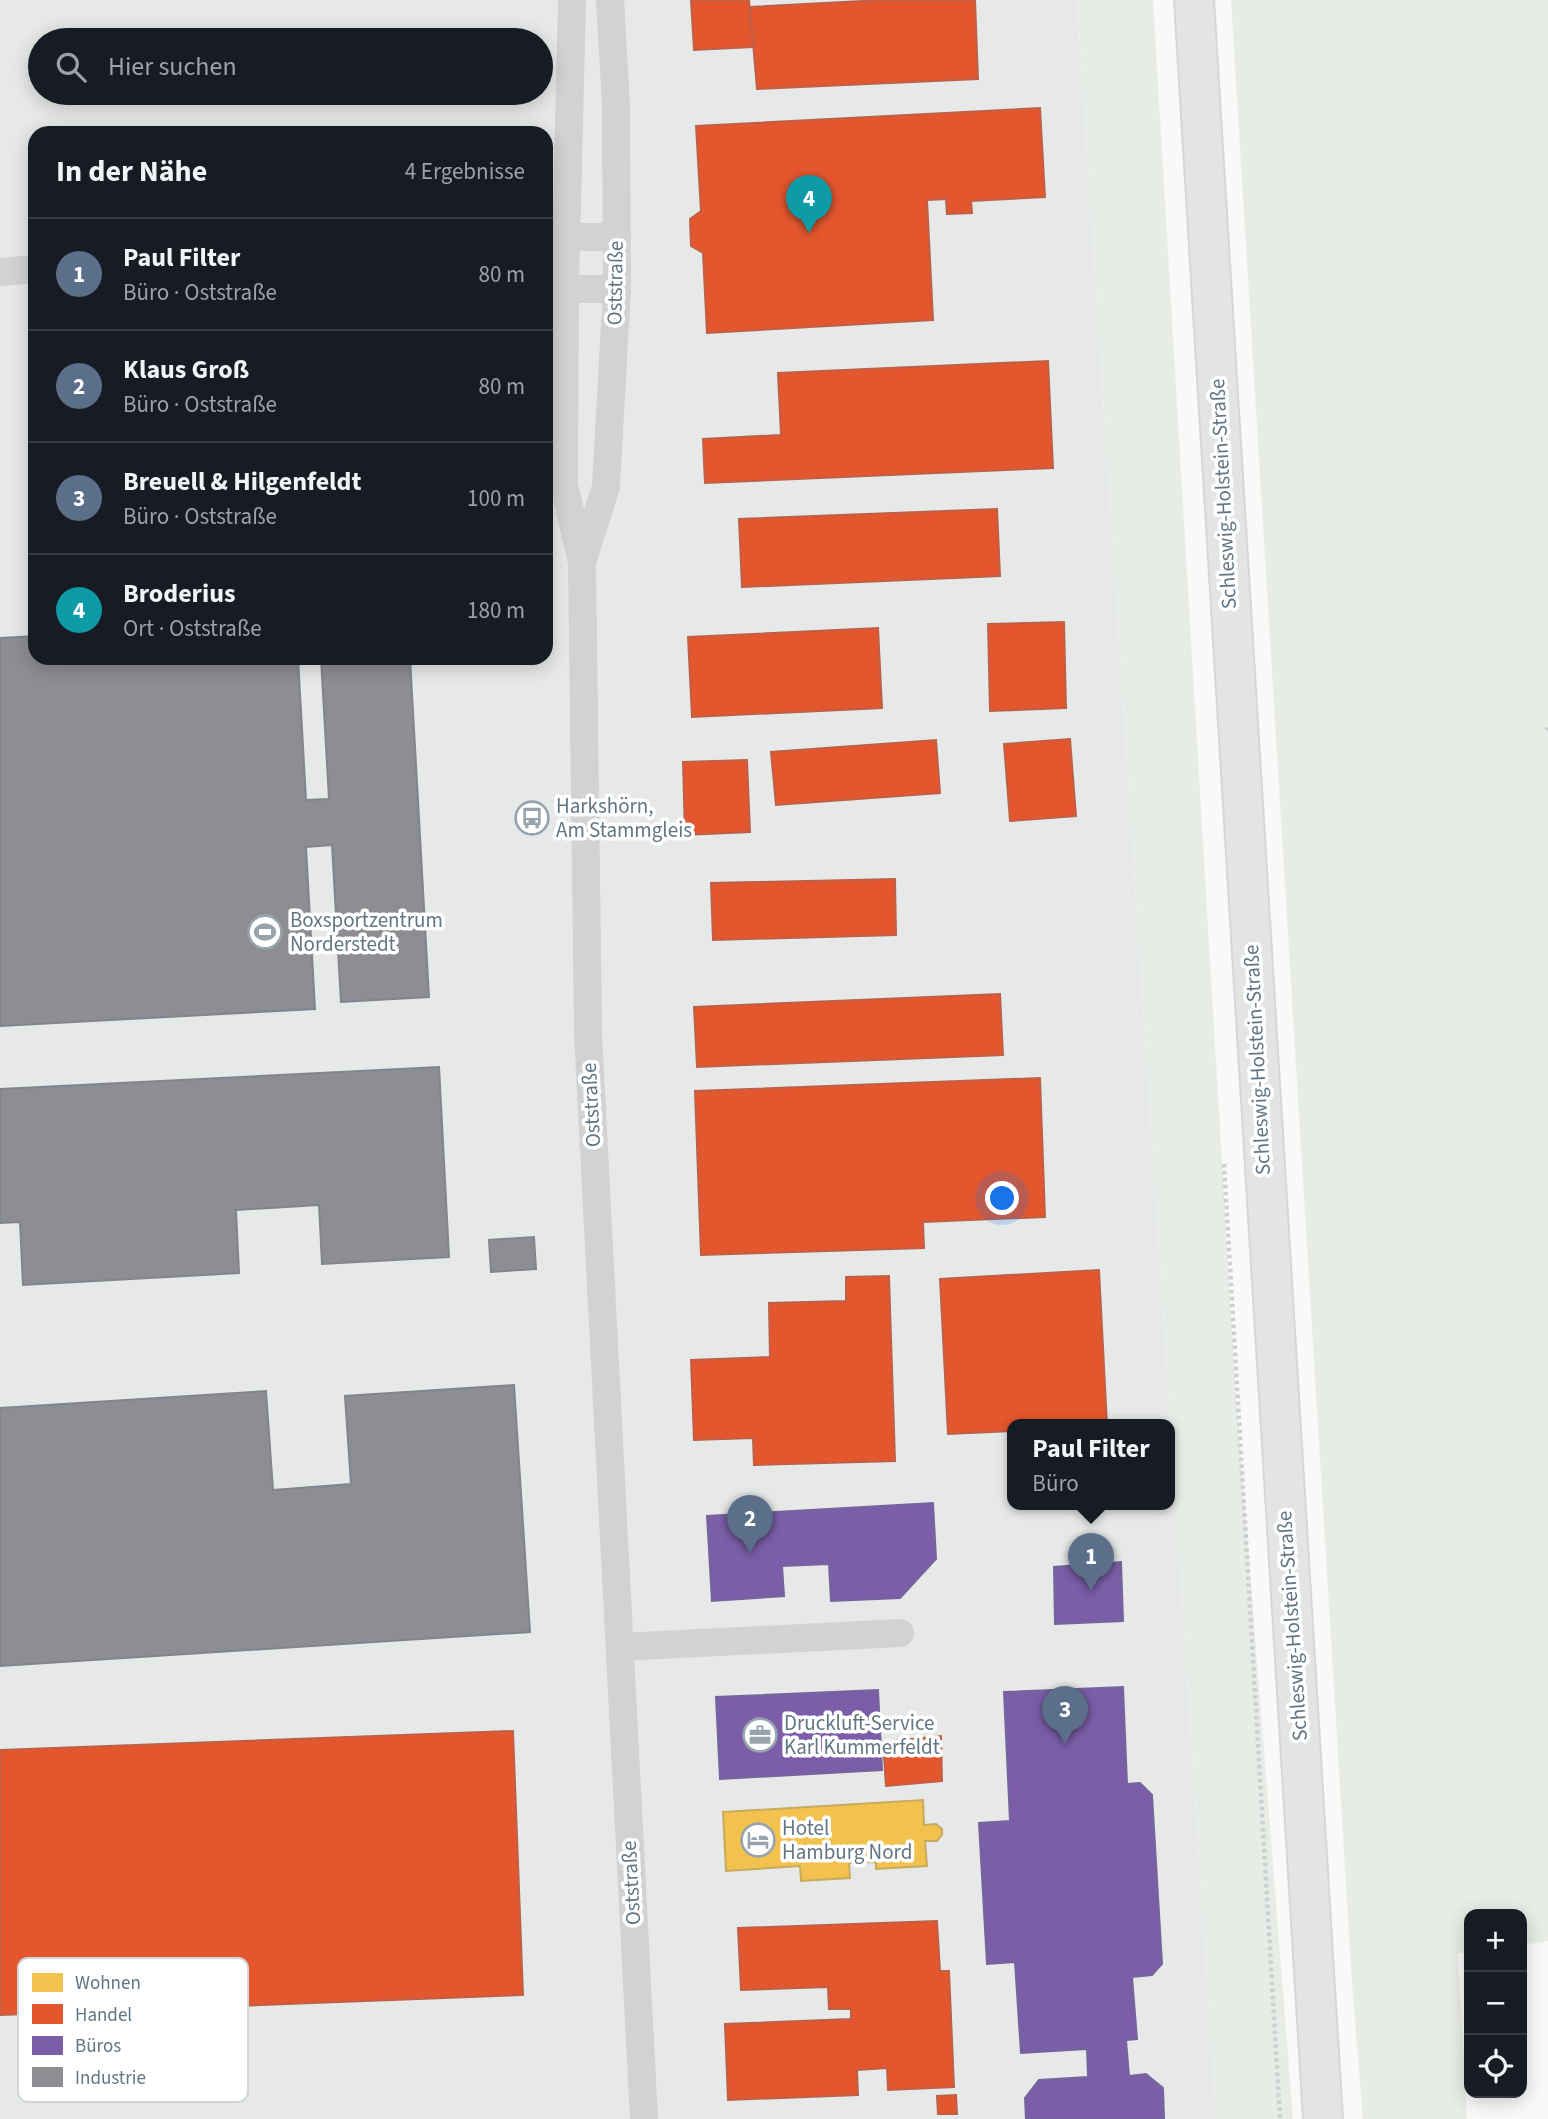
<!DOCTYPE html>
<html lang="de">
<head>
<meta charset="utf-8">
<style>
	body { margin:0; font-family:"Source Sans 3",sans-serif; background:#20242c; color:#f1f3f6 }
	.controls { position:absolute; right:21px; bottom:21px; display:grid; overflow:hidden; border-radius:14px; box-shadow:0 4px 18px #0003 }
	.controls button { width:63px; height:63px; display:grid; place-items:center; padding:0; border:0; border-bottom:2px solid #363941; background:#171b24; color:#f1f3f6; font:35px sans-serif }
	.you { position:absolute; left:1003px; top:1199px; width:24px; height:24px; margin:-18px; border:5px solid #fff; border-radius:50%; background:#1a73e8; box-shadow:0 0 0 10px #1a73e833 }
	.badge { display:grid; place-items:center; width:46px; height:46px; border-radius:50%; background:#7c3aed; color:#fff; font-size:23px; font-weight:700 }
	.pin { position:absolute; translate:-50% -58px; filter:drop-shadow(0 2px 4px #0008) }
	.pin::after { content:''; position:absolute; top:37px; width:24px; height:21px; background:inherit; clip-path:polygon(0 0,100% 0,50% 100%) }
	.popup { position:absolute; left:1007px; top:1419px; width:168px; height:91px; box-sizing:border-box; display:grid; place-content:center; border-radius:14px; background:#171b24; filter:drop-shadow(0 2px 5px #0005); font-size:23px; white-space:nowrap; color:#9ea1a6 }
	.popup b { font-size:26px; color:#f1f3f6 }
	.popup::after { content:''; position:absolute; left:50%; top:100%; margin-left:-14px; border:14px solid transparent; border-top-color:#171b24 }
	.list { margin:0; padding:0; list-style:none }
	h2 { display:flex; justify-content:space-between; align-items:center; height:91px; margin:0; padding:0 28px; font-size:30px }
	h2 small { font-size:23px; font-weight:400; color:#9ea1a6 }
	.list li { display:grid; grid-template-columns:46px 1fr auto; gap:21px; align-items:center; box-sizing:border-box; height:112px; padding:0 28px; border-top:2px solid #363941 }
	.list b { display:block; font-size:26px; white-space:nowrap }
	.list p { margin:0; font-size:23px; white-space:nowrap; color:#9ea1a6 }
	.list em { font-size:23px; font-style:normal; color:#9ea1a6 }
	.icon { flex:none; width:38px; height:38px; fill:none; stroke:currentColor; stroke-width:2; stroke-linecap:round; stroke-linejoin:round }
	.map { position:relative; flex:none; width:1548px; height:2119px; overflow:hidden }
	.search { position:absolute; background:#171b24; box-shadow:0 4px 18px #0003; left:28px; top:28px; width:525px; height:77px; display:flex; align-items:center; gap:18px; box-sizing:border-box; padding:0 24px; border-radius:38px; color:#9ea1a6; font-size:26px }
	.panel { position:absolute; background:#171b24; box-shadow:0 4px 18px #0003; left:28px; top:126px; width:525px; height:539px; border-radius:21px }
	.map>svg:first-child { display:block }
</style>
</head>
<body>
<div class="map">
<svg width="1548" height="2119" viewBox="0 0 1548 2119">
	<rect width="100%" height="100%" fill="#f9f9f8"/>
	<path fill="#e7e9e9" fill-rule="evenodd" d="M0 0H1077L1216 2119H0ZM40 40H541V93H40ZM35 133H546V658H35ZM1012 1425H1170V1505H1012Z"/>
	<g fill="#e8ece6">
		<path d="M1077 0H1153L1235 1382 1293 2119H1216Z"/>
		<path d="M1231 0H1548V1941L1522 1945V1914H1469V1952L1458 1954 1467 2119H1363L1352 1983Z"/>
	</g>
	<path fill="#f2c14e" stroke="#c7aa5e" stroke-width="2" d="M923 1800 924 1825 936 1824 942 1829V1835L937 1841H925L927 1866 876 1869V1862L849 1863 850 1878 801 1881 800 1866 726 1871 723 1812Z"/>
	<g fill="#e4572e" stroke="#bd6048" stroke-width="2">
		<path d="M691 0H749L753 47 694 50Z"/>
		<path d="M882 0H975L978 79 757 89 750 7Z"/>
		<path d="M1040 108 1045 197 971 201 972 213 947 214 946 199 927 200 933 320 707 333 703 253 691 246 690 219 701 211 696 126Z"/>
		<path d="M1048 361 1053 468 705 483 703 439 781 435 778 373Z"/>
		<path d="M997 509 1000 576 742 587 739 519Z"/>
		<path d="M1064 622 1066 708 990 711 988 624Z"/>
		<path d="M878 628 882 708 692 717 688 637Z"/>
		<path d="M1070 739 1076 816 1010 821 1004 744Z"/>
		<path d="M936 740 940 793 776 805 771 752Z"/>
		<path d="M747 760 750 832 685 835 683 762Z"/>
		<path d="M895 879 896 935 713 940 711 883Z"/>
		<path d="M1000 994 1003 1055 697 1067 694 1007Z"/>
		<path d="M1040 1078 1045 1217 923 1222 924 1248 701 1255 695 1091Z"/>
		<path d="M1099 1270 1107 1425H1012V1431L948 1434 940 1279Z"/>
		<path d="M889 1276 895 1461 754 1465 753 1438 694 1440 691 1360 770 1357 769 1303 846 1301V1277Z"/>
		<path d="M513 1731 523 1995 0 2015V1750Z"/>
		<path d="M941 1736 942 1781 886 1786 883 1742Z"/>
		<path d="M937 1921 940 1971H949L954 2087 888 2090 887 2068 857 2070 858 2095 728 2100 725 2024 851 2019V2009H829L828 1987 741 1990 738 1928Z"/>
		<path d="M956 2095 957 2114H938L937 2096Z"/>
	</g>
	<g fill="#7b5ea7" stroke="#74659c" stroke-width="2">
		<path d="M933 1503 936 1559 900 1598 831 1601 829 1564 782 1566 784 1596 712 1601 707 1516Z"/>
		<path d="M1121 1562 1123 1621 1055 1624 1054 1567Z"/>
		<path d="M1123 1687 1127 1784 1140 1783 1152 1795 1162 1964 1152 1975 1132 1977 1137 2039 1126 2040 1129 2076 1146 2074 1163 2088 1164 2119H1026L1025 2098 1039 2080 1088 2077 1087 2049 1021 2053 1015 1962 987 1964 979 1823 1010 1821 1004 1692Z"/>
		<path d="M878 1690 882 1770 720 1779 716 1697Z"/>
	</g>
	<g fill="#8d8d92" stroke="#80868e" stroke-width="2">
		<path d="M35 636V658H298L306 800 329 799 321 658H410L429 997 341 1002 332 845 306 847 315 1009 0 1026V638Z"/>
		<path d="M439 1067 449 1257 322 1264 319 1205 236 1210 239 1273 23 1285 20 1222 0 1223V1089Z"/>
		<path d="M534 1237 536 1269 491 1272 489 1240Z"/>
		<path d="M514 1385 530 1632 0 1666V1408L266 1391 273 1490 351 1484 345 1396Z"/>
	</g>
	<g fill="none" stroke-linecap="round" stroke-linejoin="round">
		<defs>
			<path id="primary" d="M1194 0 1323 2119"/>
		</defs>
		<use href="#primary" stroke="#d6d7d8" stroke-width="42"/>
		<g stroke="#cecfd0" stroke-width="4.5" stroke-dasharray="3.5 3.5" stroke-linecap="butt">
			<path d="M1546 730 1548 728"/>
			<path d="M1224 1164 1280 2119"/>
		</g>
		<g stroke="#d1d2d3" stroke-width="28">
			<path d="M572 0 565 290 564 485 582 562 588 1034 644 2119"/>
			<path d="M546 237H617"/>
			<path d="M0 272 35 269"/>
			<path d="M546 289H617"/>
			<path d="M582 562 606 487 617 289 616 106 610 0"/>
			<path d="M620 1647 900 1633"/>
		</g>
		<use href="#primary" stroke="#e3e4e4" stroke-width="38"/>
	</g>
	<defs>
		<symbol id="bus-ring" viewBox="-11 -11 22 22"><circle r="9.5" fill="#fff" stroke="#97a4ad" stroke-width="1.5"/><path d="M-5-6H5V4H4V6H2V4H-2V6H-4V4H-5ZM-3.5-4V0h7V-4ZM-3.5 1.2v1.5H-2V1.2ZM2 1.2v1.5H3.5V1.2Z" fill="#97a4ad"/></symbol>
		<symbol id="stadium-ring" viewBox="-11 -11 22 22"><circle r="9.5" fill="#fff" stroke="#97a4ad" stroke-width="1.5"/><path d="M0-5a6.5 5 0 1 0 0 10a6.5 5 0 1 0 0-10ZM-3.5-1.8h7v3.6h-7Z" fill="#97a4ad"/></symbol>
		<symbol id="office-ring" viewBox="-11 -11 22 22"><circle r="9.5" fill="#fff" stroke="#97a4ad" stroke-width="1.5"/><path d="M-6-3h4V-5.5h4V-3h4V5H-6ZM-1-4.5V-3h2v-1.5ZM-6 0V1H6V0Z" fill="#97a4ad"/></symbol>
		<symbol id="hotel-ring" viewBox="-11 -11 22 22"><circle r="9.5" fill="#fff" stroke="#97a4ad" stroke-width="1.5"/><path d="M-6-4.5h1.5V1H6V5H4.5V3h-9V5H-6ZM-4 0a1.8 1.8 0 1 1 3.6 0ZM.5 0V-2.5h3Q6-2.5 6 0Z" fill="#97a4ad"/></symbol>
	</defs>
	<g fill-rule="evenodd">
		<use href="#bus-ring" x="513" y="799" width="38" height="38"/>
		<use href="#stadium-ring" x="246" y="913" width="38" height="38"/>
		<use href="#office-ring" x="741" y="1716" width="38" height="38"/>
		<use href="#hotel-ring" x="739" y="1821" width="38" height="38"/>
	</g>
	<g text-anchor="middle" stroke-width="7" stroke-linejoin="round" paint-order="stroke">
		<g font-size="21" fill="#627684" stroke="#fff">
			<text transform="translate(615 283) rotate(-89)" y="7">Oststraße</text>
			<text transform="translate(1223 494) rotate(-93)" y="7">Schleswig-Holstein-Straße</text>
			<text transform="translate(1257 1060) rotate(-93)" y="7">Schleswig-Holstein-Straße</text>
			<text transform="translate(591 1105) rotate(-93)" y="7">Oststraße</text>
			<text transform="translate(1292 1626) rotate(-94)" y="7">Schleswig-Holstein-Straße</text>
			<text transform="translate(631 1883) rotate(-93)" y="7">Oststraße</text>
		</g>
		<g font-size="21" fill="#627684" stroke="#fff" text-anchor="start">
			<text x="556" y="813">Harkshörn,<tspan x="556" dy="24">Am Stammgleis</tspan></text>
			<text x="290" y="927">Boxsportzentrum<tspan x="290" dy="24">Norderstedt</tspan></text>
			<text x="784" y="1730">Druckluft-Service<tspan x="784" dy="24">Karl Kummerfeldt</tspan></text>
			<text x="782" y="1835">Hotel<tspan x="782" dy="24">Hamburg Nord</tspan></text>
		</g>
	</g>
	<rect x="18" y="1958" width="230" height="144" rx="10" fill="#fff" stroke="#d0d6da" stroke-width="2"/>
	<rect x="32" y="1973" width="31" height="19" fill="#f2c14e"/>
	<rect x="32" y="2004" width="31" height="20" fill="#e4572e"/>
	<rect x="32" y="2036" width="31" height="19" fill="#7b5ea7"/>
	<rect x="32" y="2067" width="31" height="20" fill="#8d8d92"/>
	<g font-size="19" fill="#627684">
		<text x="75" y="1989">Wohnen</text>
		<text x="75" y="2021">Handel</text>
		<text x="75" y="2052">Büros</text>
		<text x="75" y="2084">Industrie</text>
	</g>
</svg>
<div class="controls">
<button>+</button>
<button>−</button>
<button><svg class="icon" aria-label="locate" viewBox="0 0 24 24"><circle cx="12" cy="12" r="6"/><path d="M12 2v4M12 18v4M2 12h4M18 12h4"/></svg></button>
</div>
<div class="you"></div>
<div class="pin badge" style="left:1091px;top:1591px;background:#5c6f8a">1</div>
<div class="popup"><b>Paul Filter</b>Büro</div>
<div class="pin badge" style="left:750px;top:1553px;background:#5c6f8a">2</div>
<div class="pin badge" style="left:1065px;top:1744px;background:#5c6f8a">3</div>
<div class="pin badge" style="left:809px;top:233px;background:#0f9aa8">4</div>
<div class="search"><svg class="icon" aria-label="search" viewBox="0 0 24 24"><circle cx="10" cy="10" r="6"/><path d="M15 15l6 6"/></svg>Hier suchen</div>
<section class="panel">
<h2>In der Nähe<small>4 Ergebnisse</small></h2>
<ul class="list">
<li><span class="badge" style="background:#5c6f8a">1</span><div><b>Paul Filter</b><p>Büro · Oststraße</p></div><em>80 m</em></li>
<li><span class="badge" style="background:#5c6f8a">2</span><div><b>Klaus Groß</b><p>Büro · Oststraße</p></div><em>80 m</em></li>
<li><span class="badge" style="background:#5c6f8a">3</span><div><b>Breuell &amp; Hilgenfeldt</b><p>Büro · Oststraße</p></div><em>100 m</em></li>
<li><span class="badge" style="background:#0f9aa8">4</span><div><b>Broderius</b><p>Ort · Oststraße</p></div><em>180 m</em></li>
</ul>
</section>
</div>
</body>
</html>
